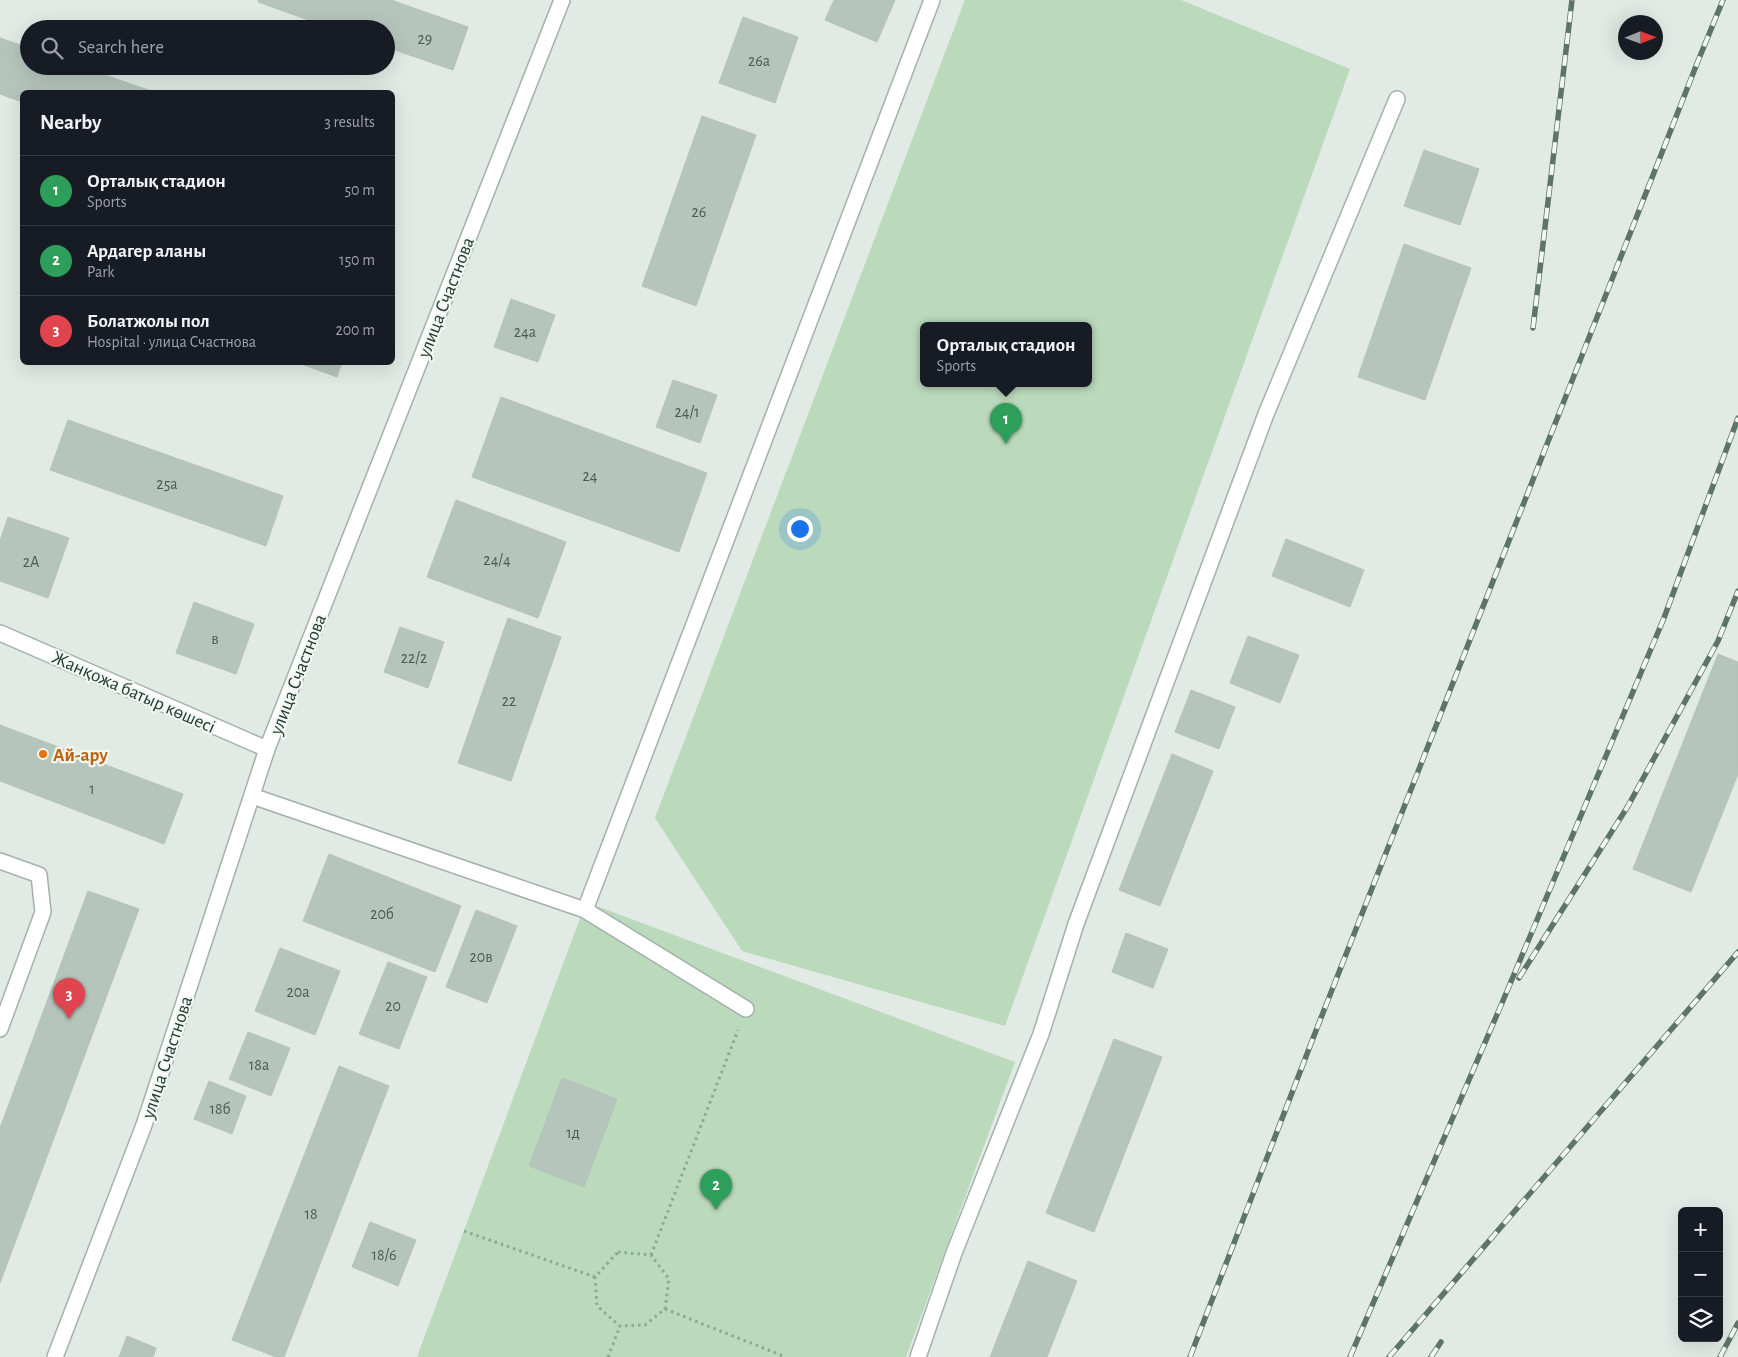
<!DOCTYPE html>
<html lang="en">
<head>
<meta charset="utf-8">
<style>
	body { margin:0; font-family:"Alegreya Sans",sans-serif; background:#20242c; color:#f1f3f6 }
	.controls { position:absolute; right:15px; bottom:15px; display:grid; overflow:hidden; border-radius:8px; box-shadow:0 5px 20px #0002 }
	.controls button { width:45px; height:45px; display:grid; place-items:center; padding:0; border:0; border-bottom:1px solid #363941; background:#171b24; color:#f1f3f6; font:25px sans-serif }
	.compass { position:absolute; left:1618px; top:15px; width:45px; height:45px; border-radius:50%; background:#171b24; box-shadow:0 5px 20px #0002; rotate:89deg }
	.you { position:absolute; left:799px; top:528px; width:18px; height:18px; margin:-12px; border:4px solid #fff; border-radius:50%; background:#1a73e8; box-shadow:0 0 0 8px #1a73e833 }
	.badge { display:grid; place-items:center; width:32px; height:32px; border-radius:50%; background:#db2777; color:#fff; font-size:16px; font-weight:700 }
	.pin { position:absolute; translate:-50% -41px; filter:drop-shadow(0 1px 2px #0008) }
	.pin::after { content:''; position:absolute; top:26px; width:18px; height:15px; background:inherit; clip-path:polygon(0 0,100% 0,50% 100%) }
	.popup { position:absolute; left:920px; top:322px; width:172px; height:65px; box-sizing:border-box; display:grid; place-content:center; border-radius:8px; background:#171b24; filter:drop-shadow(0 1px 4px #0005); font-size:16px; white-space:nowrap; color:#9ea1a6 }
	.popup b { font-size:19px; color:#f1f3f6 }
	.popup::after { content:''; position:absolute; left:50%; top:100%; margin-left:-10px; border:10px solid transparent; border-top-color:#171b24 }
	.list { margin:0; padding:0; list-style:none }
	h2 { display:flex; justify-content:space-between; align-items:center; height:65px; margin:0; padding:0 20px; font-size:21px }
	h2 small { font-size:16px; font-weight:400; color:#9ea1a6 }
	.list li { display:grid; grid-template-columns:32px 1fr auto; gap:15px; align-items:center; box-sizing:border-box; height:70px; padding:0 20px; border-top:1px solid #363941 }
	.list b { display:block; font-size:19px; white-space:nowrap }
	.list p { margin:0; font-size:16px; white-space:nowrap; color:#9ea1a6 }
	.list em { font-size:16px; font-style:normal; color:#9ea1a6 }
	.icon { flex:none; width:28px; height:28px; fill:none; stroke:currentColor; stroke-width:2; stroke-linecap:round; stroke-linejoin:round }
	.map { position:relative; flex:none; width:1738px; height:1357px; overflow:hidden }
	.search { position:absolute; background:#171b24; box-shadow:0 5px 20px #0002; left:20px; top:20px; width:375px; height:55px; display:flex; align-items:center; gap:12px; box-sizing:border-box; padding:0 18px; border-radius:28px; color:#9ea1a6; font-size:19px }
	.panel { position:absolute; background:#171b24; box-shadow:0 5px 20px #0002; left:20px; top:90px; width:375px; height:275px; border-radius:8px }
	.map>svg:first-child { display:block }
</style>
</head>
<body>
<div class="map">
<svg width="1738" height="1357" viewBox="0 0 1738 1357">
	<rect width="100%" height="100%" fill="#e1eae4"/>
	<g fill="#bbdabc" fill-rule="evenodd">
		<path d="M965 0H1181L1350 69 1005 1026 742 951 655 818ZM924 325H1088V383H924Z"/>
		<path d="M586 902 1015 1062 906 1357H417Z"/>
	</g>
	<g fill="#b6c5bc" stroke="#b4c3b9">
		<path d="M258 0H391L468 27 453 70 386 47V29H334L258 2Z"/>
		<path d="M834 0H895L877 42 825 20Z"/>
		<path d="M743 17 798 37 775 103 719 83Z"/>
		<path d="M0 38 29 48V66H79L154 92H22V102L0 94Z"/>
		<path d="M702 116 756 135 696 306 642 286Z"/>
		<path d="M1424 150 1479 169 1460 225 1404 206Z"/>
		<path d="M1404 244 1471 268 1425 400 1358 377Z"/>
		<path d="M511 299 555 315 538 362 494 347Z"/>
		<path d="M296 362H342L337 377Z"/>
		<path d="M673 380 717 395 700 443 656 427Z"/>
		<path d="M501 397 707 473 679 552 472 477Z"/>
		<path d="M68 420 283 496 266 546 50 470Z"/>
		<path d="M456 500 566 542 538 618 427 577Z"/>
		<path d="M8 517 69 538 48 598 0 581V541Z"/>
		<path d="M1286 539 1364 570 1350 607 1272 576Z"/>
		<path d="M194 602 254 624 236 674 176 653Z"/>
		<path d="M508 618 561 637 511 781 458 763Z"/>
		<path d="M400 627 444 642 428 688 384 672Z"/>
		<path d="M1248 636 1299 655 1280 703 1230 683Z"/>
		<path d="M1718 654 1738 662V774L1691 892 1633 869Z"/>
		<path d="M1191 690 1235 707 1219 749 1175 732Z"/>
		<path d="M0 725 183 794 164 844 0 781Z"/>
		<path d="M1172 754 1213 771 1160 906 1119 890Z"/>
		<path d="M329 854 461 906 435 972 303 921Z"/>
		<path d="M88 891 139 909 0 1283V1128Z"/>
		<path d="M476 910 517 926 487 1003 446 987Z"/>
		<path d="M1126 933 1168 949 1153 988 1112 972Z"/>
		<path d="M280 948 340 971 315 1035 255 1011Z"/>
		<path d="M388 962 427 977 399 1049 359 1034Z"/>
		<path d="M248 1032 290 1048 271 1096 229 1079Z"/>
		<path d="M1114 1039 1162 1057 1094 1232 1046 1213Z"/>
		<path d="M339 1066 389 1086 284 1357H276L232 1340Z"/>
		<path d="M562 1078 617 1099 584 1187 529 1166Z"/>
		<path d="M209 1081 246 1096 232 1134 194 1119Z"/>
		<path d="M370 1222 416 1240 398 1286 352 1267Z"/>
		<path d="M1028 1261 1077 1281 1047 1357H990Z"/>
		<path d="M127 1336 156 1348 153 1357H119Z"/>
	</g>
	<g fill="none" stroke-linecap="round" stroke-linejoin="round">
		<defs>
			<g id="minor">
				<path d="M0 633 267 749"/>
				<path d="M252 796 585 910 932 0"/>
				<path d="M0 861 39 875 43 912 0 1029"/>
				<path d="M585 910 746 1009"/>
				<path d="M55 1357 144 1125 267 749 562 0"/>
				<path d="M918 1357 954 1253 1041 1034 1076 924 1266 414 1397 99"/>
			</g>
		</defs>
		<use href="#minor" stroke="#a4b1aa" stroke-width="18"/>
		<g stroke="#83ab96" stroke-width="3" stroke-dasharray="2.5 4" stroke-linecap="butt">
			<path d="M464 1231 595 1277"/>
			<path d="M618 1252 651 1255 669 1279 665 1309 645 1325 620 1326 597 1306 595 1277Z"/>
			<path d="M651 1255 738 1030"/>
			<path d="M665 1309 786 1357"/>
			<path d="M608 1357 620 1326"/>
		</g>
		<use href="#minor" stroke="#fff" stroke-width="15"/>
		<defs>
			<g id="rail">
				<path d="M1533 328 1572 0"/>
				<path d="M1519 978 1628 806 1718 641 1738 591"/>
				<path d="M1190 1357 1317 1028 1698 61 1723 0"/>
				<path d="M1350 1357 1502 1003 1664 618 1738 418"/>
				<path d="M1389 1357 1738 952"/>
				<path d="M1431 1357 1441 1342"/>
				<path d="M1720 1357 1738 1323"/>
			</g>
		</defs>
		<use href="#rail" stroke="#5d7569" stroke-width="5.5"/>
		<use href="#rail" stroke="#f1f7f2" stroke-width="4" stroke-dasharray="11" stroke-linecap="butt"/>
	</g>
	<circle fill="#e8710a" stroke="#f1f7f2" stroke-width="2" cx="43" cy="754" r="5"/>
	<g text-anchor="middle" stroke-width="4.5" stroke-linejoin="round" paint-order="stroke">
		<g font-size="16" fill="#475c52">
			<text x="425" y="44">29</text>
			<text x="759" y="66">26а</text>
			<text x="699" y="217">26</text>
			<text x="525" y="337">24а</text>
			<text x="687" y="417">24/1</text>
			<text x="590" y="481">24</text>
			<text x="167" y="489">25а</text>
			<text x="497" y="565">24/4</text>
			<text x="31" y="567">2А</text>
			<text x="215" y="644">в</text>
			<text x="414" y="663">22/2</text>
			<text x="509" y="706">22</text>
			<text x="92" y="794">1</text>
			<text x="382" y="919">20б</text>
			<text x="481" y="962">20в</text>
			<text x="298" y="997">20а</text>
			<text x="393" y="1011">20</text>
			<text x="259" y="1070">18а</text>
			<text x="220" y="1114">18б</text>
			<text x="573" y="1138">1д</text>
			<text x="311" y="1219">18</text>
			<text x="384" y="1260">18/6</text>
		</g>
		<g font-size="19" fill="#22392e" stroke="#f1f7f2">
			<text transform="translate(445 297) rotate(-69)" y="7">улица Счастнова</text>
			<text transform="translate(297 674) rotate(-69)" y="7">улица Счастнова</text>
			<text transform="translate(134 691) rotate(24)" y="7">Жанқожа батыр көшесі</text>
			<text transform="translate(166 1057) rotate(-72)" y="7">улица Счастнова</text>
		</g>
		<g font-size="19" font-weight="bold" fill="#c56008" stroke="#f1f7f2" text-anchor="start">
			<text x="53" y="761">Ай-ару</text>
		</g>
	</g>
</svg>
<div class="controls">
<button>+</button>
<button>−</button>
<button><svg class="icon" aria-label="layers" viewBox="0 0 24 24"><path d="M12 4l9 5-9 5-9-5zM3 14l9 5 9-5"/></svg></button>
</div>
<svg class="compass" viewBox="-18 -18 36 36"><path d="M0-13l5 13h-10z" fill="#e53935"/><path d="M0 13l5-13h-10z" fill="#9ea1a6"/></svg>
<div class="you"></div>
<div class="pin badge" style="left:1006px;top:444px;background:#2e9e5b">1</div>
<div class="popup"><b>Орталық стадион</b>Sports</div>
<div class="pin badge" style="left:716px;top:1210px;background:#2e9e5b">2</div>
<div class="pin badge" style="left:69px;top:1019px;background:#e0444e">3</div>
<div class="search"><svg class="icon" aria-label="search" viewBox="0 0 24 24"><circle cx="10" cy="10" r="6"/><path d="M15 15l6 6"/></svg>Search here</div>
<section class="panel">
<h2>Nearby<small>3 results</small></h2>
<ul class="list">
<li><span class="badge" style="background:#2e9e5b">1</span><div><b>Орталық стадион</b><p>Sports</p></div><em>50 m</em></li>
<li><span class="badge" style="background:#2e9e5b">2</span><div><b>Ардагер аланы</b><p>Park</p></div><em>150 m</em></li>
<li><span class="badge" style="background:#e0444e">3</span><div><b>Болатжолы пол</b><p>Hospital · улица Счастнова</p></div><em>200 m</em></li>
</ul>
</section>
</div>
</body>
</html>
